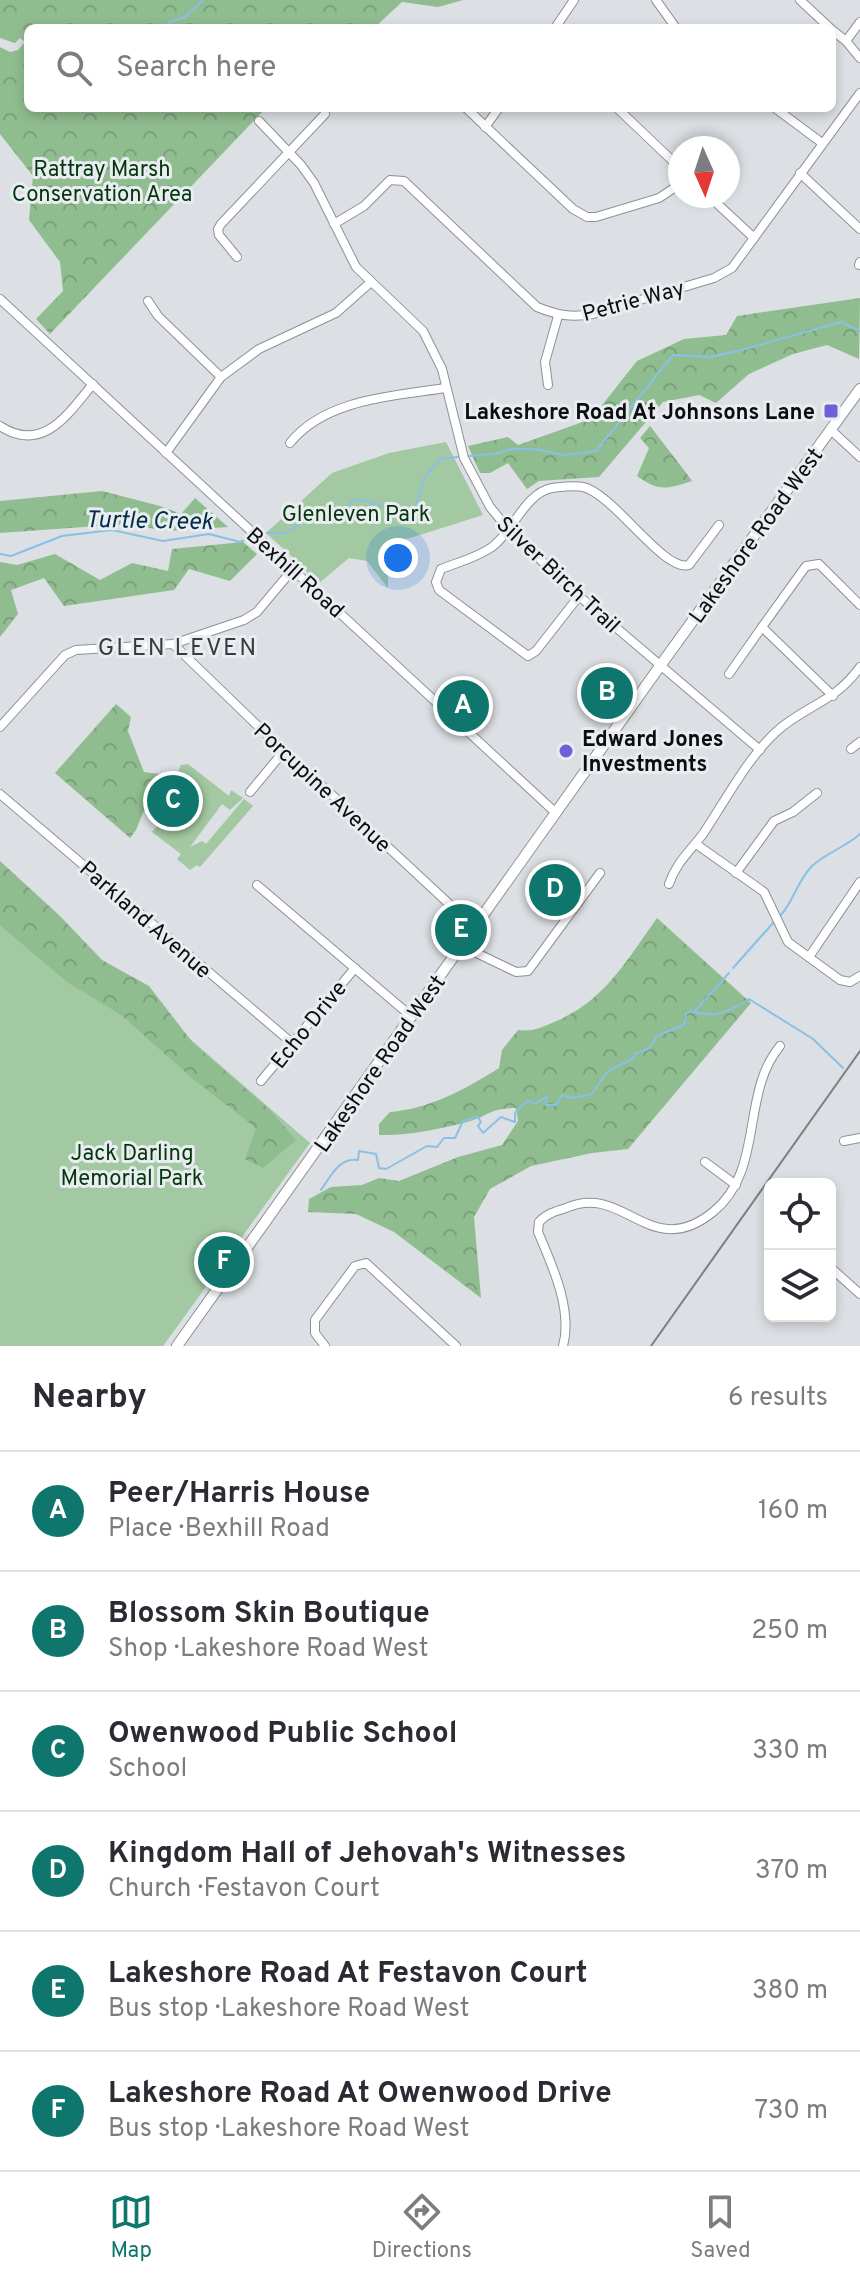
<!DOCTYPE html>
<html lang="en">
<head>
<meta charset="utf-8">
<style>
	body { margin:0; font-family:Overpass,sans-serif; background:#f7f7f7; color:#2b2b33 }
	.controls { position:absolute; right:24px; bottom:24px; display:grid; overflow:hidden; border-radius:12px; box-shadow:0 4px 12px #0003 }
	.controls button { width:72px; height:72px; display:grid; place-items:center; padding:0; border:0; border-bottom:2px solid #e1e1e2; background:#fff; color:#2b2b33; font:40px sans-serif }
	.compass { position:absolute; left:668px; top:136px; width:72px; height:72px; border-radius:50%; background:#fff; box-shadow:0 4px 12px #0003; rotate:177deg }
	.you { position:absolute; left:398px; top:558px; width:28px; height:28px; margin:-20px; border:6px solid #fff; border-radius:50%; background:#1a73e8; box-shadow:0 0 0 12px #1a73e833 }
	.badge { display:grid; place-items:center; width:52px; height:52px; border-radius:50%; background:#0f766e; color:#fff; font-size:26px; font-weight:700 }
	.pin { position:absolute; translate:-50% -50%; border:4px solid #fff; box-shadow:0 2px 8px #0006 }
	.list { margin:0; padding:0; list-style:none }
	h2 { display:flex; justify-content:space-between; align-items:center; height:104px; margin:0; padding:0 32px; font-size:34px }
	h2 small { font-size:26px; font-weight:400; color:#7c7c81 }
	.list li { display:grid; grid-template-columns:52px 1fr auto; gap:24px; align-items:center; box-sizing:border-box; height:120px; padding:0 32px; border-top:2px solid #e1e1e2 }
	.list b { display:block; font-size:30px; white-space:nowrap }
	.list p { margin:0; font-size:26px; white-space:nowrap; color:#7c7c81 }
	.list em { font-size:26px; font-style:normal; color:#7c7c81 }
	.icon { flex:none; width:44px; height:44px; fill:none; stroke:currentColor; stroke-width:2; stroke-linecap:round; stroke-linejoin:round }
	.map { position:relative; flex:none; width:860px; height:1346px; overflow:hidden }
	.search { position:absolute; background:#fff; box-shadow:0 4px 12px #0003; left:24px; right:24px; top:24px; height:88px; display:flex; align-items:center; gap:20px; box-sizing:border-box; padding:0 28px; border-radius:12px; color:#7c7c81; font-size:30px }
	.sheet { height:824px; background:#fff }
	nav { display:flex; justify-content:space-around; align-items:center; box-sizing:border-box; height:112px; border-top:2px solid #e1e1e2; background:#fff; font-size:22px; color:#7c7c81 }
	nav a { display:grid; justify-items:center; gap:4px }
	nav .on { color:#0f766e }
	.map>svg:first-child { display:block }
</style>
</head>
<body>
<div class="map">
<svg width="860" height="1346" viewBox="0 0 860 1346">
	<defs>
		<pattern id="forest-crowns" width="20" height="18" patternUnits="userSpaceOnUse" patternTransform="scale(2)"><rect width="20" height="18" fill="#90bd90"/><path d="M2 6a3 3 0 1 1 6 0M12 15a3 3 0 1 1 6 0" fill="none" stroke="#7ba17b"/></pattern>
	</defs>
	<rect width="100%" height="100%" fill="#dcdfe3"/>
	<g fill="#a2c9a2">
		<path d="M446 442 483 515 388 545V588L367 561 349 558 318 584 300 564 266 533 332 473 389 453Z"/>
		<path d="M188 764 229 796 231 790 243 798 230 810 222 804 190 847 202 841 206 844 244 799 253 806 200 867 197 865 190 870 177 859 181 854 152 832 172 807 165 802 181 765Z"/>
		<path d="M0 874 310 1143 163 1346H0Z"/>
	</g>
	<g fill="url(#forest-crowns)">
		<path d="M0 0H463L438 7 402 2 374 28H28V108H266L50 334 36 319 63 291 60 262 29 220 33 176 0 134V47L10 52 18 50 25 42 20 38 15 43 0 38Z"/>
		<path d="M860 298 859 359 827 345 793 354 749 374 716 403 699 395 663 402 599 477 539 481 527 489 508 463 490 473H480L468 446 508 437 518 445 591 419 637 361 684 339 726 335 737 316Z"/>
		<path d="M650 426 687 474 692 481C667 489 659 492 637 476L649 448 640 438Z"/>
		<path d="M102 491 160 506 181 514 195 498 228 527 169 531 125 524 0 533V501Z"/>
		<path d="M243 542 257 554 230 581 189 569 174 590 64 606 44 578 11 590 18 614 0 637V562L17 565 55 554 100 580 132 563 168 571 172 549Z"/>
		<path d="M116 704 131 717 128 731 144 772 159 774 136 830 130 838 55 773Z"/>
		<path d="M0 861 60 916 102 960 149 986 193 1043 270 1110 296 1140 263 1168 245 1159 256 1128 193 1079 121 1015 67 982 0 925Z"/>
		<path d="M657 918 751 1003 628 1149 592 1153 531 1166 490 1189 474 1217 481 1298 394 1232 356 1214 308 1212 309 1199 331 1187 362 1185 379 1178 399 1181 458 1157 502 1145 518 1121 516 1108C489 1108 489 1116 467 1122 440 1129 407 1136 379 1135V1124L390 1112C429 1109 466 1089 499 1068L502 1050 518 1030C532 1032 541 1028 554 1022 604 1002 627 960 657 918Z"/>
	</g>
	<g fill="none" stroke-linecap="round" stroke-linejoin="round">
		<g stroke="#89c0e7" stroke-width="2">
			<path d="M164 28 172 21 184 18 203 0"/>
			<path d="M469 456 500 453 511 449H533L565 455 596 451 673 355 709 357 738 351 841 322 860 331"/>
			<path d="M263 533H285L303 522 334 519 354 500C372 500 384 505 399 516L410 515 417 503 423 480 440 459 458 457"/>
			<path d="M0 554 11 556 62 536 112 530 163 541 209 534 240 542 252 537"/>
			<path d="M781 915C794 900 798 880 812 866 826 853 846 847 860 834"/>
			<path d="M733 968 773 923"/>
			<path d="M695 1011 729 973"/>
			<path d="M321 1190C331 1176 339 1157 358 1160L359 1151 376 1154 379 1168 386 1169 427 1146 437 1147 444 1138H455L463 1121 478 1117 481 1122 478 1126 483 1133 501 1117 515 1122V1113L528 1100 534 1104 547 1097 546 1105H556L562 1095 572 1098 592 1094 608 1071 632 1059 635 1054 650 1048 657 1036 684 1025 686 1014 690 1011C713 1019 729 1012 749 999L813 1039 843 1068"/>
		</g>
		<defs>
			<g id="minor">
				<path d="M656 0 676 28"/>
				<path d="M800 0 830 28"/>
				<path d="M860 22 846 41 860 58"/>
				<path d="M555 28 574 0"/>
				<path d="M832 30 846 41"/>
				<path d="M466 108 573 209 587 217H596L659 198 680 184"/>
				<path d="M617 108 680 168"/>
				<path d="M775 108 822 143"/>
				<path d="M259 121 301 165 314 183 356 267 423 331 442 369 464 458 490 507 509 530 579 596 760 750"/>
				<path d="M485 127 499 108"/>
				<path d="M800 173 860 229"/>
				<path d="M709 196 754 238"/>
				<path d="M334 224 364 206 390 180 404 181 537 307C557 315 571 318 593 314L714 278 732 268 860 93"/>
				<path d="M237 257 219 235 218 229 221 224 325 114"/>
				<path d="M859 265 860 262"/>
				<path d="M0 299 556 813"/>
				<path d="M148 301 158 316 221 377"/>
				<path d="M548 385 545 362 558 316"/>
				<path d="M0 426C43 454 68 414 93 384"/>
				<path d="M831 430 860 457"/>
				<path d="M290 443C325 399 393 396 446 388"/>
				<path d="M166 453 221 377 259 349 336 313 371 282"/>
				<path d="M579 596 536 651 528 656 439 590 436 582 441 569C459 562 476 558 492 547 513 532 525 493 552 488 561 487 574 485 583 487 614 494 664 573 689 565L719 525"/>
				<path d="M173 644 260 728 475 928"/>
				<path d="M729 674 762 627"/>
				<path d="M833 696 762 627 806 566 819 564 860 605"/>
				<path d="M0 727 65 655 76 650 173 644 244 620 257 612 293 569"/>
				<path d="M851 749 860 742"/>
				<path d="M250 792 284 751"/>
				<path d="M0 794 292 1043"/>
				<path d="M696 844 764 892 788 942 840 980 850 982 860 976"/>
				<path d="M736 873 774 821 793 812 817 793"/>
				<path d="M669 884C676 863 690 851 703 834 726 800 751 751 783 726 813 703 836 700 860 667"/>
				<path d="M257 885 412 1017"/>
				<path d="M462 946 516 972 528 971 600 873"/>
				<path d="M809 957 860 882"/>
				<path d="M261 1081 355 968"/>
				<path d="M844 1141 860 1138"/>
				<path d="M705 1162 736 1185"/>
				<path d="M830 1267 860 1294"/>
				<path d="M325 1346 315 1333V1320L355 1266 366 1263 456 1346"/>
				<path d="M563 1346C573 1310 552 1265 538 1232L539 1222C546 1214 556 1211 566 1208 624 1182 650 1263 713 1212 765 1170 740 1094 780 1046"/>
			</g>
			<path id="major" d="M177 1346 660 666 860 389"/>
		</defs>
		<use href="#minor" stroke="#8e9194" stroke-width="10"/>
		<use href="#major" stroke="#8e9194" stroke-width="12"/>
		<use href="#minor" stroke="#fff" stroke-width="8"/>
		<use href="#major" stroke="#fff" stroke-width="10"/>
		<path stroke="#7d7f82" stroke-width="2" d="M651 1346 860 1051"/>
	</g>
	<g fill="#705fd9" stroke="#e9ecf0" stroke-width="3">
		<rect x="823" y="403" width="16" height="16" rx="4"/>
		<circle cx="566" cy="751" r="8"/>
	</g>
	<g text-anchor="middle" stroke-width="6" stroke-linejoin="round" paint-order="stroke">
		<g font-size="22" fill="#04370c" stroke="#e9ecf0">
			<text x="102" y="176">Rattray Marsh<tspan x="102" dy="25">Conservation Area</tspan></text>
			<text x="356" y="521">Glenleven Park</text>
			<text x="132" y="1160">Jack Darling<tspan x="132" dy="25">Memorial Park</tspan></text>
		</g>
		<g font-size="22" fill="#0c0d0e" stroke="#e9ecf0">
			<text transform="translate(633 300) rotate(-15)" y="8">Petrie Way</text>
			<text transform="translate(755 535) rotate(-54)" y="8">Lakeshore Road West</text>
			<text transform="translate(296 572) rotate(42)" y="8">Bexhill Road</text>
			<text transform="translate(559 574) rotate(43)" y="8">Silver Birch Trail</text>
			<text transform="translate(323 787) rotate(43)" y="8">Porcupine Avenue</text>
			<text transform="translate(146 919) rotate(41)" y="8">Parkland Avenue</text>
			<text transform="translate(308 1024) rotate(-51)" y="8">Echo Drive</text>
			<text transform="translate(379 1063) rotate(-55)" y="8">Lakeshore Road West</text>
		</g>
		<g font-size="22" font-weight="bold" fill="#0c0d0e" stroke="#e9ecf0" text-anchor="end">
			<text x="815" y="419">Lakeshore Road At Johnsons Lane</text>
			<text x="582" y="746" text-anchor="start">Edward Jones<tspan x="582" dy="25">Investments</tspan></text>
		</g>
		<g font-size="24" font-style="italic" fill="#002d47" stroke="#e9ecf0">
			<text transform="translate(149 520) rotate(1)" y="8">Turtle Creek</text>
		</g>
		<g font-size="24" letter-spacing="2" fill="#383a3e" stroke="#e9ecf0">
			<text x="178" y="655">GLEN LEVEN</text>
		</g>
	</g>
</svg>
<div class="controls">
<button><svg class="icon" aria-label="locate" viewBox="0 0 24 24"><circle cx="12" cy="12" r="6"/><path d="M12 2v4M12 18v4M2 12h4M18 12h4"/></svg></button>
<button><svg class="icon" aria-label="layers" viewBox="0 0 24 24"><path d="M12 4l9 5-9 5-9-5zM3 14l9 5 9-5"/></svg></button>
</div>
<svg class="compass" viewBox="-18 -18 36 36"><path d="M0-13l5 13h-10z" fill="#e53935"/><path d="M0 13l5-13h-10z" fill="#7c7c81"/></svg>
<div class="you"></div>
<div class="pin badge" style="left:463px;top:706px">A</div>
<div class="pin badge" style="left:607px;top:693px">B</div>
<div class="pin badge" style="left:173px;top:801px">C</div>
<div class="pin badge" style="left:555px;top:890px">D</div>
<div class="pin badge" style="left:461px;top:930px">E</div>
<div class="pin badge" style="left:224px;top:1262px">F</div>
<div class="search"><svg class="icon" aria-label="search" viewBox="0 0 24 24"><circle cx="10" cy="10" r="6"/><path d="M15 15l6 6"/></svg>Search here</div>
</div>
<section class="sheet">
<h2>Nearby<small>6 results</small></h2>
<ul class="list">
<li><span class="badge">A</span><div><b>Peer/Harris House</b><p>Place · Bexhill Road</p></div><em>160 m</em></li>
<li><span class="badge">B</span><div><b>Blossom Skin Boutique</b><p>Shop · Lakeshore Road West</p></div><em>250 m</em></li>
<li><span class="badge">C</span><div><b>Owenwood Public School</b><p>School</p></div><em>330 m</em></li>
<li><span class="badge">D</span><div><b>Kingdom Hall of Jehovah's Witnesses</b><p>Church · Festavon Court</p></div><em>370 m</em></li>
<li><span class="badge">E</span><div><b>Lakeshore Road At Festavon Court</b><p>Bus stop · Lakeshore Road West</p></div><em>380 m</em></li>
<li><span class="badge">F</span><div><b>Lakeshore Road At Owenwood Drive</b><p>Bus stop · Lakeshore Road West</p></div><em>730 m</em></li>
</ul>
</section>
<nav>
<a class="on"><svg class="icon" aria-label="map" viewBox="0 0 24 24"><path d="M3 6l6-2 6 2 6-2v14l-6 2-6-2-6 2zM9 4v14M15 6v14"/></svg>Map</a>
<a><svg class="icon" aria-label="directions" viewBox="0 0 24 24"><path d="M12 3l9 9-9 9-9-9zM9 14v-3h6M13 9l2 2-2 2"/></svg>Directions</a>
<a><svg class="icon" aria-label="saved" viewBox="0 0 24 24"><path d="M7 4h10v16l-5-4-5 4z"/></svg>Saved</a>
</nav>
</body>
</html>
